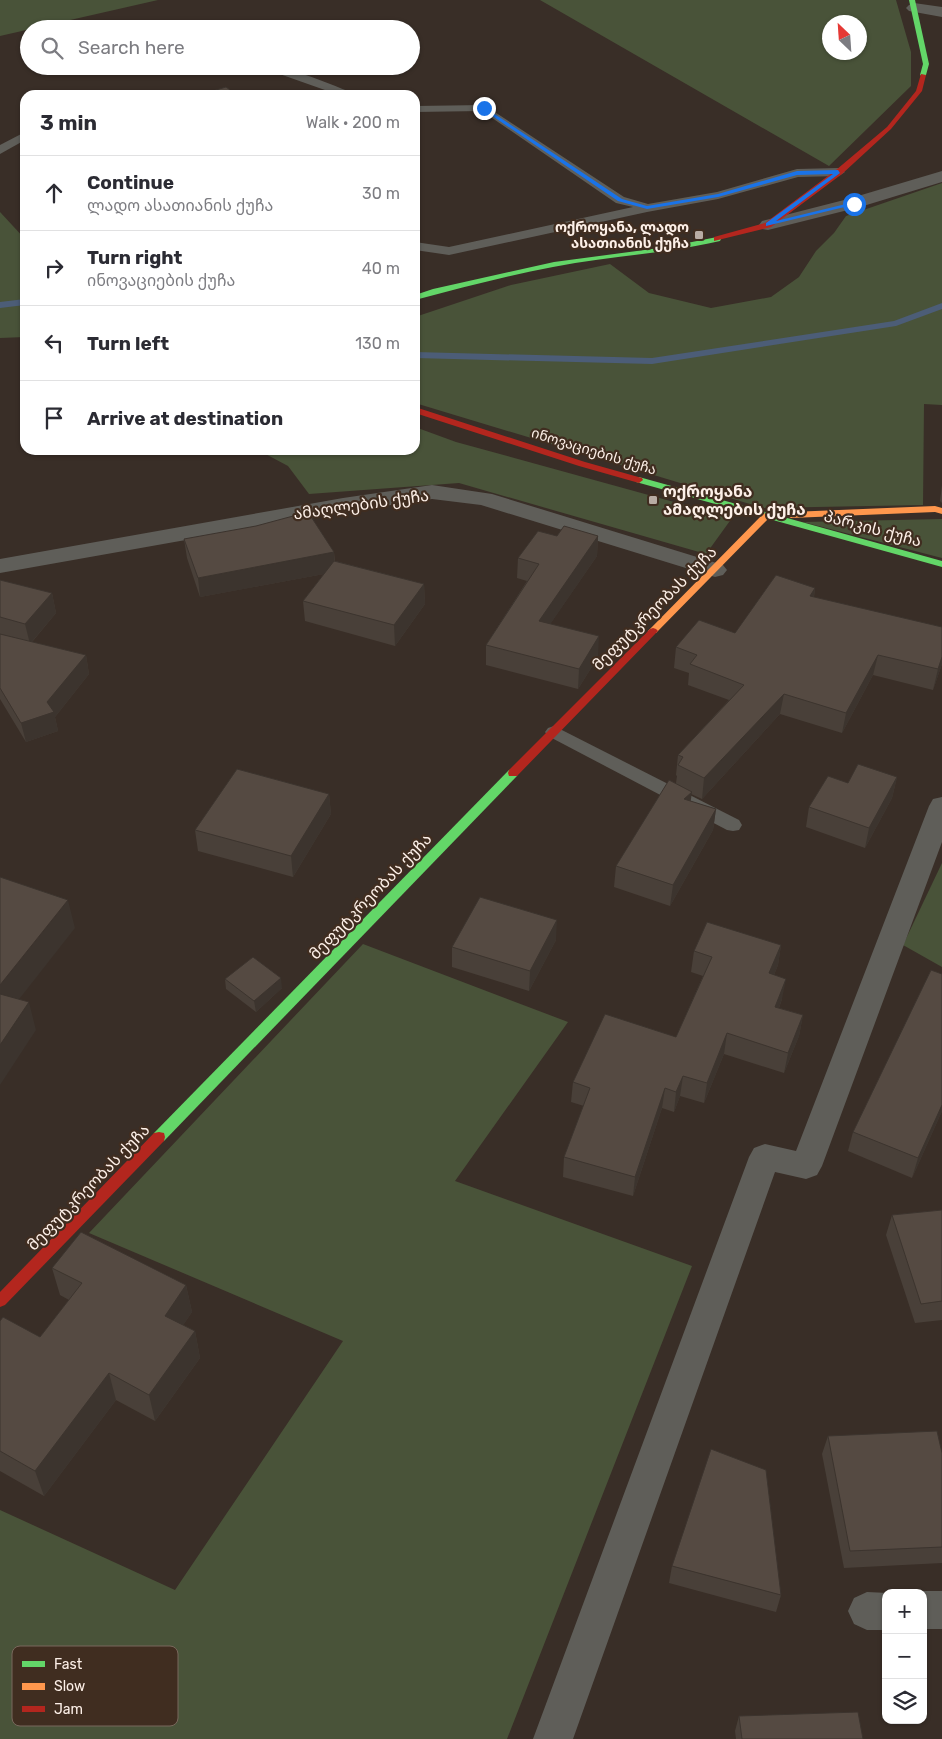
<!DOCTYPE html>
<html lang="en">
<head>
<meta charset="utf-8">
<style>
	body { margin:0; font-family:Rubik,"Noto Sans Georgian",sans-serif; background:#f7f7f7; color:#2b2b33 }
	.controls { position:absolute; right:15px; bottom:15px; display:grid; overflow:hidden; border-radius:10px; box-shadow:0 1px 4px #0004 }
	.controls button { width:45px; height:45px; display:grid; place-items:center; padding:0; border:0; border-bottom:1px solid #e1e1e2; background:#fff; color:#2b2b33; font:25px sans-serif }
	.compass { position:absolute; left:822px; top:15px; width:45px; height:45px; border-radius:50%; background:#fff; box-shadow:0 1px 4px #0004; rotate:335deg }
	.stop { position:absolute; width:15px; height:15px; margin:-11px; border:4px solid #1a73e8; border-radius:50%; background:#fff }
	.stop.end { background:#1a73e8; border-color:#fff; box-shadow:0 1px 5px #0008 }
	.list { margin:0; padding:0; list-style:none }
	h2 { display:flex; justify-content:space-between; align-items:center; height:65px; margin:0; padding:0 20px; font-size:21px }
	h2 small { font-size:16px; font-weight:400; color:#7c7c81 }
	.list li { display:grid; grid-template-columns:32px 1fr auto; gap:15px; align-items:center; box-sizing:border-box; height:75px; padding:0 20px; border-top:1px solid #e1e1e2 }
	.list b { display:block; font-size:19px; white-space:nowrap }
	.list p { margin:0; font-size:16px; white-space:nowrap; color:#7c7c81 }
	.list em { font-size:16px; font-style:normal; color:#7c7c81 }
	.icon { flex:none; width:28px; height:28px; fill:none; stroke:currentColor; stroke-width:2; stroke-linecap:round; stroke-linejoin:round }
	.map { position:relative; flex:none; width:942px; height:1739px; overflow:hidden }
	.search { position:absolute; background:#fff; box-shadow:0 1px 4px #0004; left:20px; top:20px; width:400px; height:55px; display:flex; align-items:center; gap:12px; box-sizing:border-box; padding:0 18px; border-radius:28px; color:#7c7c81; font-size:19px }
	.panel { position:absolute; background:#fff; box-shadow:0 1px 4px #0004; left:20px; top:90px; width:400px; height:365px; border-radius:15px }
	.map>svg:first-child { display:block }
</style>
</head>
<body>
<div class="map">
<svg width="942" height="1739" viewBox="0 0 942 1739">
	<rect width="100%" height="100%" fill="#392e27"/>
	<g fill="#495339" fill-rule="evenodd">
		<path d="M0 0H158L0 36Z"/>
		<path d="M540 0H896L911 52V86L829 166ZM830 22H860V52H830Z"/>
		<path d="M942 183V405L924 404 923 505 763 508 415 403V317L511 285 610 264 649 293 711 308 771 297 799 277 816 251 834 233 846 216Z"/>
		<path d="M0 212 25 239V337L0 338Z"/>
		<path d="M415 427 456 442 732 518 706 554 459 483 309 494 288 466 258 450H415Z"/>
		<path d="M942 519V558L803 522Z"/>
		<path d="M942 863V967L903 945Z"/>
		<path d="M363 944 568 1022 455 1181 692 1266 507 1739H0V1510L175 1590 343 1341 89 1233Z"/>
	</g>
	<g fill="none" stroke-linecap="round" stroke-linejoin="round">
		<g fill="#4c5d77" fill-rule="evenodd">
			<path d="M25 299V305L0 308V302Z"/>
			<path d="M942 303V309L896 326 652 364 415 358V352L652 358 894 321Z"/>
		</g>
		<g fill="#5f5e59" fill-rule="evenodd">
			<path d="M98 24 107 29H94V25Z"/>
			<path d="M257 66C290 66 322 81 353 93L355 95H339Z"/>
			<path d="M484 105 624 197 648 204 717 192 797 169 839 168 845 172 839 176 798 177 718 199 647 212 449 255 415 250V242L449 247 633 207 616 203 482 111 415 112V106Z"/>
			<path d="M25 132V140L0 154V145Z"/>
			<path d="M554 726 739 820 742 825 739 830 733 831 727 830 548 736 545 732 548 728Z"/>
		</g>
		<g fill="#5f5e59" fill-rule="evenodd">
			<path d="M914 3 942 7V17L909 11 906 8 909 5Z"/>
			<path d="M942 171V182L860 207 768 230 762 229 759 225 762 221 848 199Z"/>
			<path d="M432 485 492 494 723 565 727 570 723 575 715 577 481 505 432 499 343 512 0 573V559L343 498Z"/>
			<path d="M942 797V842L822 1166 817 1175 806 1179 775 1172 573 1739H533L749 1157 754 1148 765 1144 796 1151 929 806 933 799Z"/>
			<path d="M923 1591H942V1629H923V1593H919Z"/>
			<path d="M867 1592 888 1593H886V1630H867L854 1624 848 1611 854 1598Z"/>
		</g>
		<g fill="#63d668" fill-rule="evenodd">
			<path d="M909 0H915L929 64 926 75 923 77 920 75 923 64Z"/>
			<path d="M717 237 721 239 720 241C665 254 608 256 553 267 506 276 461 288 415 300V295L433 289 554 262 667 247Z"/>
			<path d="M639 477 942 561V567L636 482 635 480Z"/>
			<path d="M513 769 517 770 518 773 517 776 164 1141 159 1142 154 1141 153 1137 154 1133 509 770Z"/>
		</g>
		<g fill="#ff974d" fill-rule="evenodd">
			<path d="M935 506 942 508V514L935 512 791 518 786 515 791 512Z"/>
			<path d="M766 513 769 514V518L656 633H650L648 631 650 629 763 514Z"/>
		</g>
		<g fill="#b3261e" fill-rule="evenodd">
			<path d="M921 74 926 75 922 91 891 129 842 174 771 227 714 241V237L765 223 836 170 887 127 916 91Z"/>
			<path d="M415 407 585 462 642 478 643 480 639 483 579 466 415 413Z"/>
			<path d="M653 628 656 629 658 631 656 633 517 776H509L508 773 509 770 650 629Z"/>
			<path d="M159 1132 164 1133 165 1137 164 1141 5 1305 0 1307V1292L154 1133Z"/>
		</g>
	</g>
	<g fill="#494039">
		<path d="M942 485V503L940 501Z"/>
		<path d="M557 536H598L597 556 550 624 598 657 578 689 486 665V645L527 581 517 578 518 558Z"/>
		<path d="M184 539 334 552 335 561 424 584 425 604 395 646 305 621 303 601 324 574 200 597 187 558Z"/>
		<path d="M0 580 52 593 56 613 32 642 86 655 89 674 55 717 58 731 26 742 0 699Z"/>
		<path d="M815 588 814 597 942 664 933 690 873 675 842 733 780 714 702 799 691 794 690 801 716 809 713 830 670 906 614 887 616 866 676 783 677 776 676 775 678 755 729 700 688 685 689 673 674 668 676 647 735 633Z"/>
		<path d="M897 777 892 798 865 848 806 827 809 807 848 783Z"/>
		<path d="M329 794 331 814 293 877 198 851 195 830Z"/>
		<path d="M556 940 529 991 452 967V947Z"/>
		<path d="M781 945 778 965 774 975 782 999 779 1008 803 1015 799 1036 784 1073 724 1054 704 1103 680 1096 674 1112 662 1108 633 1196 563 1177 564 1157 584 1106 571 1102 573 1082 676 1037 703 976 691 972 694 951Z"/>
		<path d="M225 979 282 988 256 1012 226 989Z"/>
		<path d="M942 1111 912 1178 848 1151 853 1132Z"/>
		<path d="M942 1210V1320L915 1323 886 1235 892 1215Z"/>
		<path d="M52 1268 186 1285 192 1312 183 1325 195 1331 200 1358 155 1421 116 1400 44 1496 0 1471V1321L40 1337 69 1300 60 1295Z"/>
		<path d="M828 1436 942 1453V1563L844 1568 822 1454Z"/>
		<path d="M672 1566 781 1595 776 1612 669 1583Z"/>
		<path d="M739 1716 863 1739H736L735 1731Z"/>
	</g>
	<g fill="#3c342e">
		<path d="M598 536 597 556 538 642 539 621Z"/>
		<path d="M334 552 335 572 200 597 198 578Z"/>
		<path d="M424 584 425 604 395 646 394 625Z"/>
		<path d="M815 588 812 608 810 596Z"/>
		<path d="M52 593 56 613 30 644 25 624Z"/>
		<path d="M599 636 598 657 578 689 579 669Z"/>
		<path d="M86 655 89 674 55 717 58 731 26 742 21 723 47 702Z"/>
		<path d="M878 655 873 675 842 733 846 713Z"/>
		<path d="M942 657V664L933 690 938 669Z"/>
		<path d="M784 694 780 714 702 799 704 778Z"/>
		<path d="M897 777 892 798 865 848 869 828Z"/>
		<path d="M692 792 689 812 684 799Z"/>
		<path d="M329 794 331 814 293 877 291 856Z"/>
		<path d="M716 809 713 830 670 906 673 885Z"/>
		<path d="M68 900 75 928 2 1021 0 1014V985Z"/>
		<path d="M557 920 556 940 529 991 530 971Z"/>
		<path d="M781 945 778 965 766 994 769 973Z"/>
		<path d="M281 978 282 988 256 1012 254 1001Z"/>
		<path d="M786 979 782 999 772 1027 775 1007Z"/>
		<path d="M29 1002 36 1030 0 1085V1045Z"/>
		<path d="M803 1015 799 1036 784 1073 788 1053Z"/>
		<path d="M727 1033 724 1054 704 1103 707 1083Z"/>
		<path d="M683 1076 680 1096 674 1112 676 1092Z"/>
		<path d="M665 1088 662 1108 633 1196 635 1177Z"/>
		<path d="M942 1105V1111L912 1178 918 1158Z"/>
		<path d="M186 1285 192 1312 171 1343 165 1316Z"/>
		<path d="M195 1331 200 1358 155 1421 149 1395Z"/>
		<path d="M109 1373 116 1400 44 1496 35 1471Z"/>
	</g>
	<g fill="#554a42" stroke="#3c342e">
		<path d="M226 87 237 95H199Z"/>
		<path d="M308 512 334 552 198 578 184 539 256 526Z"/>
		<path d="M564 526 598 536 539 621 599 636 579 669 486 645 539 564 518 558 538 531 557 536Z"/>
		<path d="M334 561 424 584 394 625 303 601Z"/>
		<path d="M776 575 815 588 810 596 942 627V657L938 669 878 655 846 713 784 694 704 778 678 765 683 757 678 755 744 685 690 664 697 655 676 647 699 620 735 633Z"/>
		<path d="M0 580 52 593 25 624 0 617Z"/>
		<path d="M0 634 86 655 47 702 54 712 21 723 0 688Z"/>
		<path d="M858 764 897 777 869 828 809 807 828 776 848 783Z"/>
		<path d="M237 769 329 794 291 856 195 830Z"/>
		<path d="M669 780 692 792 684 799 716 809 673 885 616 866Z"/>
		<path d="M0 877 68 900 0 985Z"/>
		<path d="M480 897 557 920 530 971 452 947Z"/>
		<path d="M707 922 781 945 769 973 786 979 775 1007 803 1015 788 1053 727 1033 707 1083 683 1076 676 1092 665 1088 635 1177 564 1157 590 1088 573 1082 605 1014 676 1037 712 957 694 951Z"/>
		<path d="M253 957 281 978 254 1001 225 979Z"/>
		<path d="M931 970 942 974V1105L918 1158 853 1132Z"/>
		<path d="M0 994 29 1002 0 1045Z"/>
		<path d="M942 1210V1301L921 1304 892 1215Z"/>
		<path d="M81 1232 186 1285 165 1316 195 1331 149 1395 109 1373 35 1471 0 1451V1321L3 1317 40 1337 82 1283 52 1268Z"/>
		<path d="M937 1431 942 1453V1547L850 1551 828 1436Z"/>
		<path d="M711 1449 766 1470 781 1595 672 1566Z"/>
		<path d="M858 1712 863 1739H742L739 1716Z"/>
	</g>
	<path fill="#1a73e8" d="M484 107 622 199 647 206 718 194 797 171 838 170 840 173 776 221 854 202 857 204 766 226V223L833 174 797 175 718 197 647 209 618 201 482 109Z"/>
	<g fill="#b8aca4" stroke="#402d20" stroke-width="2">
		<rect x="694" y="230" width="10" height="10" rx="2.5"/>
		<rect x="648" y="495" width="10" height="10" rx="2.5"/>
	</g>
	<g text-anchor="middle" stroke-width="4.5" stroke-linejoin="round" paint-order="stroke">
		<g font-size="14" font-weight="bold" fill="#fdf0e8" stroke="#402d20" text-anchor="end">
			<text x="689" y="232">ოქროყანა, ლადო<tspan x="689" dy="16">ასათიანის ქუჩა</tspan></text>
		</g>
		<g font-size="14" fill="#fdf0e8" stroke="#402d20">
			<text transform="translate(594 451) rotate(17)" y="5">ინოვაციების ქუჩა</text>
		</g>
		<g font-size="16" font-weight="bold" fill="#fdf0e8" stroke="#402d20" text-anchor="start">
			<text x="663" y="497">ოქროყანა<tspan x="663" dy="18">ამაღლების ქუჩა</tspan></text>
		</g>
		<g font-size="16" fill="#fdf0e8" stroke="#402d20">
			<text transform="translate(361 504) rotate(-8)" y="6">ამაღლების ქუჩა</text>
			<text transform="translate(873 528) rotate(15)" y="6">პარკის ქუჩა</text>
			<text transform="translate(654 608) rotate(-45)" y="6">მეფუტკრეობას ქუჩა</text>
			<text transform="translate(370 896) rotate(-46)" y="6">მეფუტკრეობას ქუჩა</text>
			<text transform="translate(88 1187) rotate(-46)" y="6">მეფუტკრეობას ქუჩა</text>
		</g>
	</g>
	<rect x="12" y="1646" width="166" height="80" rx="8" fill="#402d20" stroke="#79685c" stroke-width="1"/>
	<rect x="22" y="1661" width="23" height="6" fill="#63d668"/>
	<rect x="22" y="1683" width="23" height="7" fill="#ff974d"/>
	<rect x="22" y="1706" width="23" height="6" fill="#b3261e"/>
	<g font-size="14" fill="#fdf0e8">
		<text x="54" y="1669">Fast</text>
		<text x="54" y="1691">Slow</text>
		<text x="54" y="1714">Jam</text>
	</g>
</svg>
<div class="controls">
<button>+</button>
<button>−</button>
<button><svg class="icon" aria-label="layers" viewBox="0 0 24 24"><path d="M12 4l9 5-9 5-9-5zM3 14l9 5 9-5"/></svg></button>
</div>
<svg class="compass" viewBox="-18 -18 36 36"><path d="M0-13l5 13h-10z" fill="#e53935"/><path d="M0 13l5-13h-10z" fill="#7c7c81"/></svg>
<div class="stop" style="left:854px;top:204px"></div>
<div class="stop end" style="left:484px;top:108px"></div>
<div class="search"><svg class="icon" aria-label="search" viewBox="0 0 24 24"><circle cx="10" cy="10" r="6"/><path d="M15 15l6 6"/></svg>Search here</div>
<section class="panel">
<h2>3 min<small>Walk · 200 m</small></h2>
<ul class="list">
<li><svg class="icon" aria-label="ahead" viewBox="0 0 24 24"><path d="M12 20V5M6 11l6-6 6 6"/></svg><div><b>Continue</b><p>ლადო ასათიანის ქუჩა</p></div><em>30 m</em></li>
<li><svg class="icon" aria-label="right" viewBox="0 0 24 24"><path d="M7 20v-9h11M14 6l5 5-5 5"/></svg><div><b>Turn right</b><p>ინოვაციების ქუჩა</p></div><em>40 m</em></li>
<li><svg class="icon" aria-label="left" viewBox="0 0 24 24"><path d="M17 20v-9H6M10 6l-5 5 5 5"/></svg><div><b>Turn left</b></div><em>130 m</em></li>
<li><svg class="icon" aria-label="arrive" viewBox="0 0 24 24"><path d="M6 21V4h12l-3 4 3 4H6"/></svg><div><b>Arrive at destination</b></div></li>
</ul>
</section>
</div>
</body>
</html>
